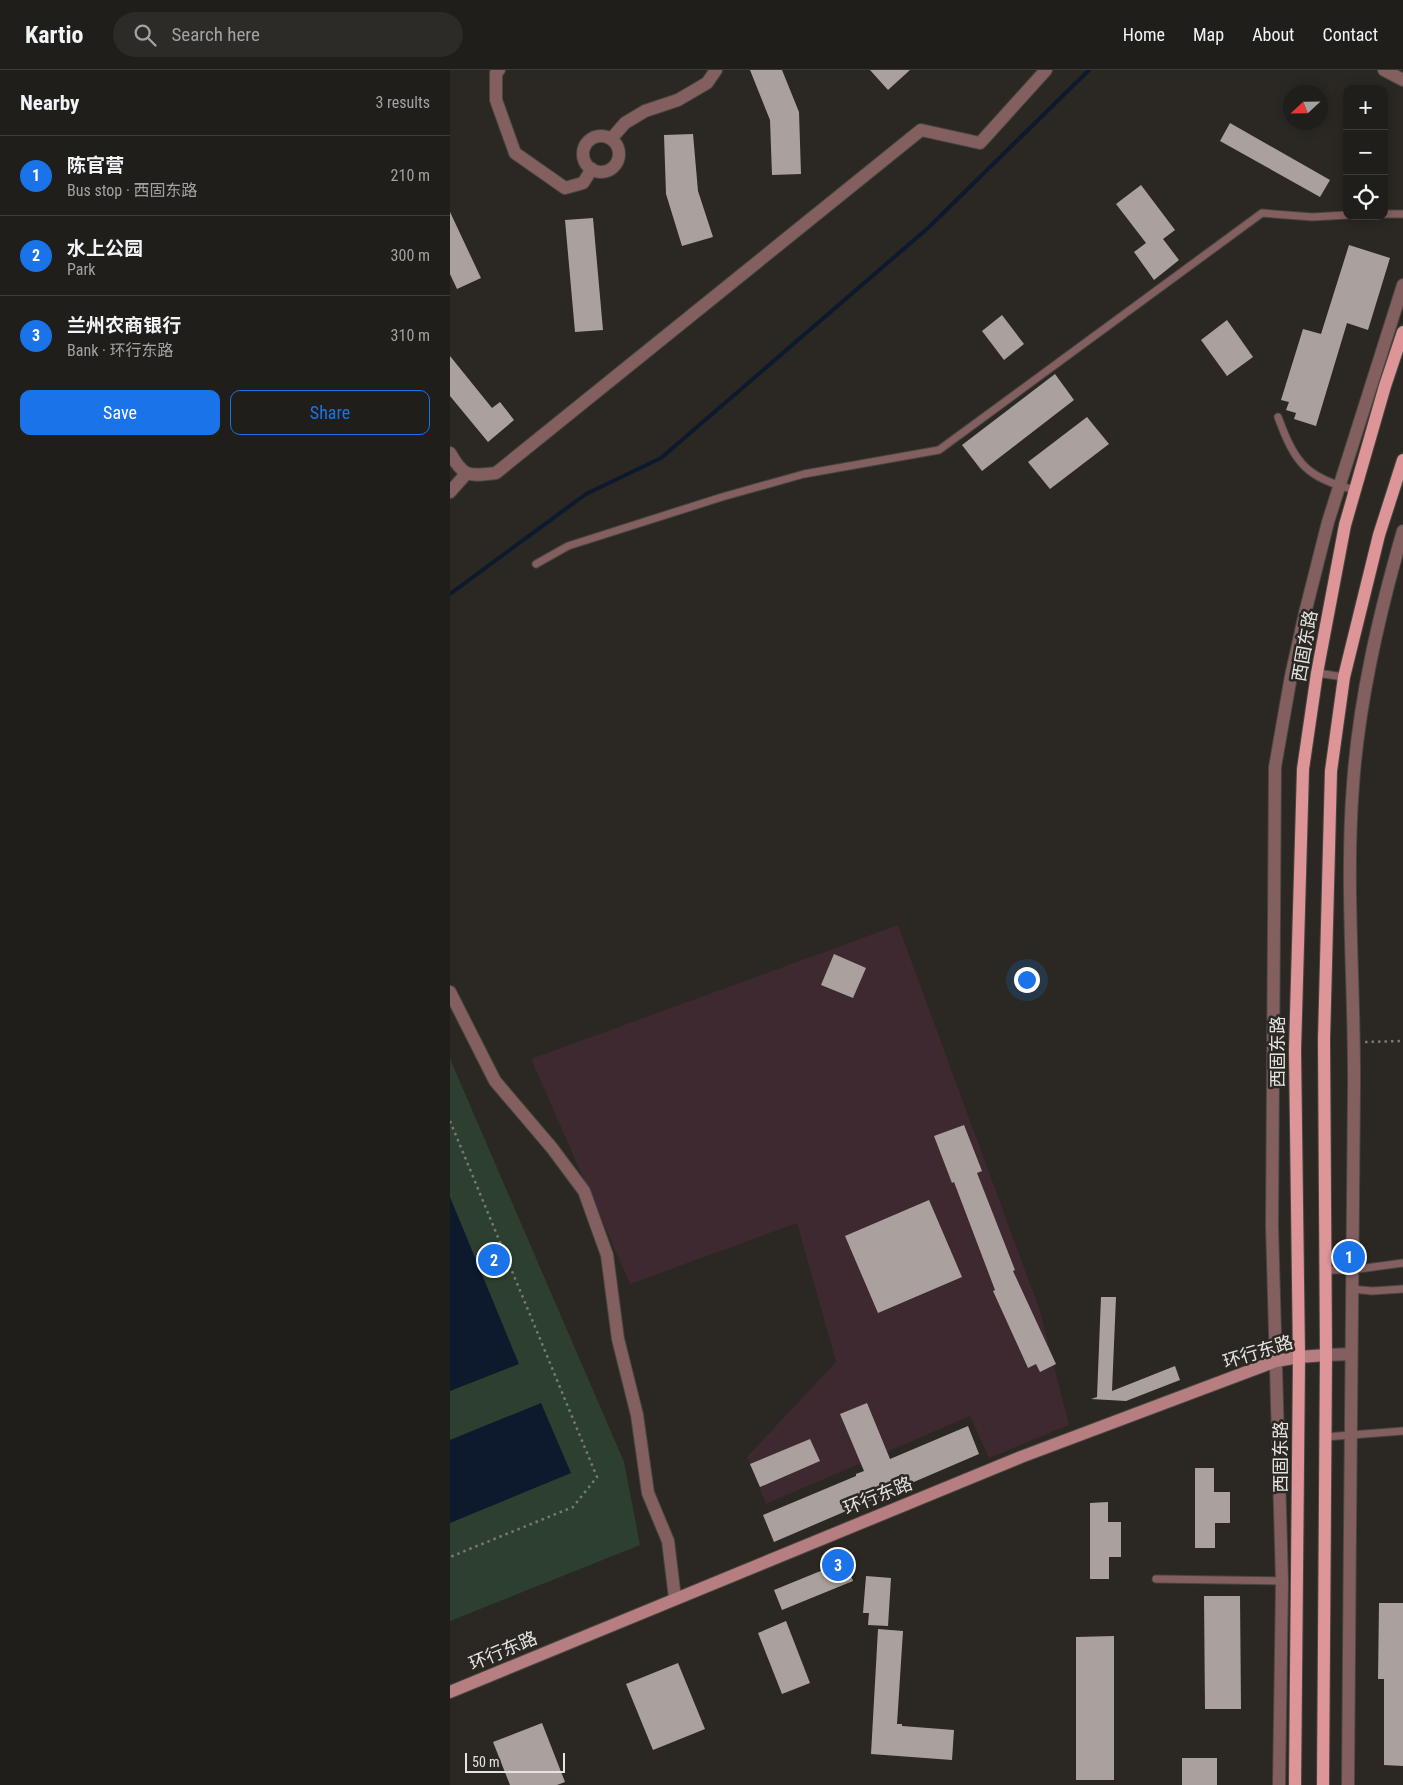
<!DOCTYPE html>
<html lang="en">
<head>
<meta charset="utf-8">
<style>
	body { margin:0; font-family:"Roboto Condensed","Noto Sans SC",sans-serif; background:#2d2b27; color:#f1f3f6 }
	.controls { position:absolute; right:15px; top:15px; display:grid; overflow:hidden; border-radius:10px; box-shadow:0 2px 12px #0003 }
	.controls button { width:45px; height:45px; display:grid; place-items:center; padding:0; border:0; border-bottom:1px solid #3d3c39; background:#201e1a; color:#f1f3f6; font:25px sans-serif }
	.compass { position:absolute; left:833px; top:15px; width:45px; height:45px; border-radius:50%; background:#201e1a; box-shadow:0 2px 12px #0003; rotate:248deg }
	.scale { position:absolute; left:15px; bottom:12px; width:100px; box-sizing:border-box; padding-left:5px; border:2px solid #e5e3e0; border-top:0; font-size:14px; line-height:18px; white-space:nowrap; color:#e5e3e0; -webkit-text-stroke:4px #2b2823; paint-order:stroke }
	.you { position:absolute; left:576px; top:909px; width:18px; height:18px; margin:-12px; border:4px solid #fff; border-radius:50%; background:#1a73e8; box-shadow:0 0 0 8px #1a73e833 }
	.badge { display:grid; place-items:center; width:32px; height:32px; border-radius:50%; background:#1a73e8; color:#fff; font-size:16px; font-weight:700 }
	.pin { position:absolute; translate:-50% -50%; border:2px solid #fff; box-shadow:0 1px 5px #0006 }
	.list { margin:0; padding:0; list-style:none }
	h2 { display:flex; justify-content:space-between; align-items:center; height:65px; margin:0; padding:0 20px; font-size:21px }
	h2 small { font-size:16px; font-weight:400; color:#a2a2a2 }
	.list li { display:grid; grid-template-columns:32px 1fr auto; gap:15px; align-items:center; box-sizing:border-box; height:80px; padding:0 20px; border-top:1px solid #3d3c39 }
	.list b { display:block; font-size:19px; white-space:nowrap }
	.list p { margin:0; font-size:16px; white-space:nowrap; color:#a2a2a2 }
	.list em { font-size:16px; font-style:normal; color:#a2a2a2 }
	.actions { display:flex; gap:10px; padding:15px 20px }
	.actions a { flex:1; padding:11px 0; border:1px solid #1a73e8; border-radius:10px; text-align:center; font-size:18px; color:#1a73e8 }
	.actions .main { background:#1a73e8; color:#fff }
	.icon { flex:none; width:28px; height:28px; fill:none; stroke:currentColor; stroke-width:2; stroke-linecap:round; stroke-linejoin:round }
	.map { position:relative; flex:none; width:953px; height:1715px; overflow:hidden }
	header { display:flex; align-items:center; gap:30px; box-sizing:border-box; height:70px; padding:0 25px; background:#201e1a; border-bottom:1px solid #3d3c39 }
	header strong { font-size:24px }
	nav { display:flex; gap:28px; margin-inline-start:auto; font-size:18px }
	.search { width:350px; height:45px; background:#2d2b27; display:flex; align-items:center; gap:12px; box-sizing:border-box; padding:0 18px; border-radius:28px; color:#a2a2a2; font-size:19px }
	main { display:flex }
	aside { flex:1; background:#201e1a }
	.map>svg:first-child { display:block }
</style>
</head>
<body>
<header>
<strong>Kartio</strong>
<div class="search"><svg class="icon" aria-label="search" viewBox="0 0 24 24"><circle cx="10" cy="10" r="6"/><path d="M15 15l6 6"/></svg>Search here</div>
<nav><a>Home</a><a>Map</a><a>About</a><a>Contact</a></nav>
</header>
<main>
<aside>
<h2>Nearby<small>3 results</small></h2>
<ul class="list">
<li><span class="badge">1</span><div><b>陈官营</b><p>Bus stop · 西固东路</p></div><em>210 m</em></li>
<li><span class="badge">2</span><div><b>水上公园</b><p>Park</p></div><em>300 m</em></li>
<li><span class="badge">3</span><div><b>兰州农商银行</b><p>Bank · 环行东路</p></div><em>310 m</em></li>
</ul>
<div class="actions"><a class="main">Save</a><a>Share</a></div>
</aside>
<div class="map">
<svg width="953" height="1715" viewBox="0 0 953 1715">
	<rect width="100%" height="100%" fill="#2b2823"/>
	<path fill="#3d292f" d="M448 855 590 1241 619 1355 539 1388 520 1346 316 1434 297 1387 386 1292 347 1153 180 1214 81 989Z"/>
	<path fill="#2d4030" d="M0 989 174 1392 190 1475 0 1551Z"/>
	<g fill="#0d192d">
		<path d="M0 1127 69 1294 0 1321Z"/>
		<path d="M91 1333 121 1403 0 1453V1370Z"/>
	</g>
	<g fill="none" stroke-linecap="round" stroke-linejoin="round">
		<path stroke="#0d192d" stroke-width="4" d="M0 524 136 424 211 388 478 158 639 0"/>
	</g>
	<g fill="#aaa19f">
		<path d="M300 0H332L349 42 351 104 322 105 320 50Z"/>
		<path d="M420 0H460L438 20Z"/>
		<path d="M780 53 880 110 870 127 770 71Z"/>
		<path d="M243 64 248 121 263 167 232 176 216 124 214 65Z"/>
		<path d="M691 115 725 160 713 169 729 190 704 210 684 182 696 173 666 134Z"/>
		<path d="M0 142 31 208 7 219 0 204Z"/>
		<path d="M143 148 153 260 125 262 115 150Z"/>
		<path d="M899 175 940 188 918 260 897 253 866 356 844 349 846 343 836 340 839 332 831 330 853 259 871 264Z"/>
		<path d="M552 245 574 274 554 290 532 261Z"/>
		<path d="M777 250 803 287 777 306 751 270Z"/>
		<path d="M0 286 42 338 50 332 64 350 38 372 0 326Z"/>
		<path d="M605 304 624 330 532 401 512 375Z"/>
		<path d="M637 347 659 374 600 419 578 392Z"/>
		<path d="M384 884 416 898 403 928 371 915Z"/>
		<path d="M514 1055 532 1101 527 1103 565 1200 563 1201 606 1294 590 1302 586 1294 578 1298 543 1221 545 1220 504 1112 502 1113 484 1066Z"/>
		<path d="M479 1130 512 1207 428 1243 395 1166Z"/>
		<path d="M651 1227H666L662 1321 725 1296 730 1310 676 1331 641 1329 647 1327Z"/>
		<path d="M417 1333 440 1389 518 1356 529 1384 324 1472 313 1445 406 1406V1404L414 1401 390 1344Z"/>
		<path d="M360 1369 370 1391 310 1417 300 1394Z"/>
		<path d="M745 1398H764V1422H780V1453H765V1478H745Z"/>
		<path d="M658 1432V1452H671V1487H659V1509H640V1433Z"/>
		<path d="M395 1491 403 1511 332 1540 324 1520Z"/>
		<path d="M416 1506 441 1508 438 1556 418 1555 419 1543H413Z"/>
		<path d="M754 1526H790L791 1639H755Z"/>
		<path d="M929 1533H953V1696L934 1695V1609H928Z"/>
		<path d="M336 1551 360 1613 332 1624 308 1563Z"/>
		<path d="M428 1559 453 1561 447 1654H452V1656L504 1660 502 1690 421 1684Z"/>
		<path d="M664 1566V1710H626V1567Z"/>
		<path d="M228 1593 255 1659 203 1680 176 1614Z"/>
		<path d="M92 1653 115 1712 107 1715H60L43 1672Z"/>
		<rect x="732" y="1688" width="35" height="27"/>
	</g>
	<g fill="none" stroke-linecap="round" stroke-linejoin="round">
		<defs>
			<g id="lane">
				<path d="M934 144H953"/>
				<path d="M828 347C845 393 856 408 905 420"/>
				<path d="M86 494 118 476 272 427 354 404 489 380 812 143 862 147 897 145"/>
				<path d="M867 603 894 607"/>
				<path d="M875 1200H901L953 1193"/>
				<path d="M901 1219 922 1221 953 1219"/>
				<path d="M875 1367 953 1361"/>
				<path d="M706 1509 832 1511"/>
			</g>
			<g id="street">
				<path d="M49 0 46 3V30L65 83 115 118 133 113 142 99"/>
				<path d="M934 0 953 10"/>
				<circle cx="151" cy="84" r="18"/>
				<path d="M161 69 175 53 195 41 228 30 257 13 266 0"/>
				<path d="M0 383C14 408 19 406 46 403L471 60 530 73 596 0"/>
				<path d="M0 422 16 404"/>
				<path d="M0 922 45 1011 102 1078 134 1121 157 1185 168 1269 187 1345 198 1423 218 1471 225 1528"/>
				<path d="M876 1285 901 1284"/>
				<path d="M829 1715 832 1511 822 1156 825 697 841 606 855 543 878 452 953 215"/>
				<path d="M898 1715C900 1483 901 1251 904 1019 905 918 895 816 903 715 909 629 929 544 953 461"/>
			</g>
			<path id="secondary" d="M0 1622 571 1387 826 1291 849 1287 876 1285"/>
			<g id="primary">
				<path d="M845 1715 849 1287 845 980 853 699 867 603 895 455 935 316 953 262"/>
				<path d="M873 1715 876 1285 874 970 881 701 894 607 929 465 953 390"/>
			</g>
		</defs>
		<use href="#lane" stroke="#494641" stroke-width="9"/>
		<use href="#street" stroke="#494641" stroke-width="14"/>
		<use href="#secondary" stroke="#494641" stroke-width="14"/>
		<use href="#primary" stroke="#494641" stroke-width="14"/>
		<g stroke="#7b7874" stroke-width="2.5" stroke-dasharray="2.5 4" stroke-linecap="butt">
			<path d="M915 972 953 971"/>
			<path d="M0 1051 147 1407 123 1437 0 1487"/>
		</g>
		<use href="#lane" stroke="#835f60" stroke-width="7"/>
		<use href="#street" stroke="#835f60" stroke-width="12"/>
		<use href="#secondary" stroke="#b67e80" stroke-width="12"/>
		<use href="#primary" stroke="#dd9598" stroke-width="12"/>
	</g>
	<g text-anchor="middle" stroke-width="5" stroke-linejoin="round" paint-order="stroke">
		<g font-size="18" fill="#e5e3e0" stroke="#2b2823">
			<text transform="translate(855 576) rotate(-80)" y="6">西固东路</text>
			<text transform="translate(828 982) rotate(-90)" y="6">西固东路</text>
			<text transform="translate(808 1282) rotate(-17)" y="6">环行东路</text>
			<text transform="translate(831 1387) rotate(-90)" y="6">西固东路</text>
			<text transform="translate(428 1426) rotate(-22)" y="6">环行东路</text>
			<text transform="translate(53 1581) rotate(-23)" y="6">环行东路</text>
		</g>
	</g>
</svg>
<div class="controls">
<button>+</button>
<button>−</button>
<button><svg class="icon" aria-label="locate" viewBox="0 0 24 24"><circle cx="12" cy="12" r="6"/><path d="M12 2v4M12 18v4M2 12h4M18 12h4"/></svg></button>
</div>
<svg class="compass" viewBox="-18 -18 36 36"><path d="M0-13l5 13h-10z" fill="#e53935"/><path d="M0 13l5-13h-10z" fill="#a2a2a2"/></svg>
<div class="scale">50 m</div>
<div class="you"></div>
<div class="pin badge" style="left:899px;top:1187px">1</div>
<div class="pin badge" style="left:44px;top:1190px">2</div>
<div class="pin badge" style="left:388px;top:1495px">3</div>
</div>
</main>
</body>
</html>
